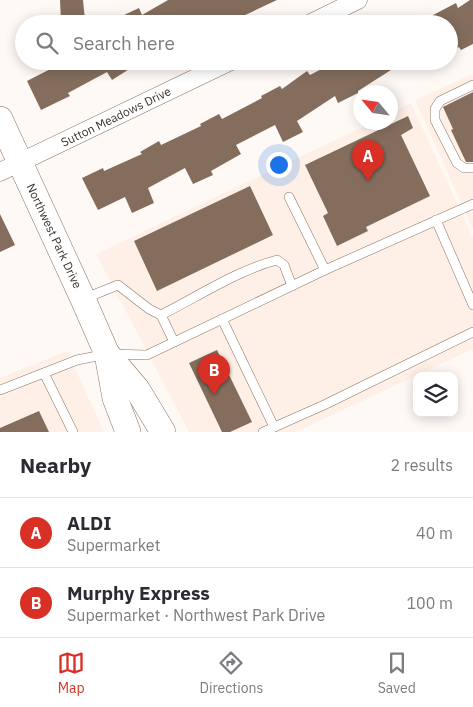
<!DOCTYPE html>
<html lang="en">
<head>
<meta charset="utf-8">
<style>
	body { margin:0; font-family:"IBM Plex Sans",sans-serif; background:#f2f2f3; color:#2b2b33 }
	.controls { position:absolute; right:15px; bottom:15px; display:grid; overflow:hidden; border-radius:10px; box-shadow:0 2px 12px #0003 }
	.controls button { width:45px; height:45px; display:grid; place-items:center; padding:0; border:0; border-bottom:1px solid #e1e1e2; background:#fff; color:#2b2b33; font:25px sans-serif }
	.compass { position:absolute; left:353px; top:85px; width:45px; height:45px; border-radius:50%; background:#fff; box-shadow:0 2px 12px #0003; rotate:299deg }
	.you { position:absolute; left:278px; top:164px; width:18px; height:18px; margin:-12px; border:4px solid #fff; border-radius:50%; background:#1a73e8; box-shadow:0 0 0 8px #1a73e833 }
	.badge { display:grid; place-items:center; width:32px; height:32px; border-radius:50%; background:#d93025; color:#fff; font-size:16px; font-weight:700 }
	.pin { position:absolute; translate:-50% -41px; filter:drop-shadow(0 1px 2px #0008) }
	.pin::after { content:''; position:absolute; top:26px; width:18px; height:15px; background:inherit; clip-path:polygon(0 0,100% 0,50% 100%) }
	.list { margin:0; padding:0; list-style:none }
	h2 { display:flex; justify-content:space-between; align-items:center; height:65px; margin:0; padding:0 20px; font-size:21px }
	h2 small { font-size:16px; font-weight:400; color:#7c7c81 }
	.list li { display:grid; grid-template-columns:32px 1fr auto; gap:15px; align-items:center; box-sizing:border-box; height:70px; padding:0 20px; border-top:1px solid #e1e1e2 }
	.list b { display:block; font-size:19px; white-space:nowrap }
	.list p { margin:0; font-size:16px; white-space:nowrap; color:#7c7c81 }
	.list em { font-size:16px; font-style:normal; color:#7c7c81 }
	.icon { flex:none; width:28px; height:28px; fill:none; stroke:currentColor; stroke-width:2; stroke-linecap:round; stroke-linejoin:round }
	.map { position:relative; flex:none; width:473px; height:432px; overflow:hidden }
	.search { position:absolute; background:#fff; box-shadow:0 2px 12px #0003; left:15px; right:15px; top:15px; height:55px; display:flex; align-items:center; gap:12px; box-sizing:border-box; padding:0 18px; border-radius:28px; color:#7c7c81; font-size:19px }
	.sheet { height:205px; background:#fff }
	nav { display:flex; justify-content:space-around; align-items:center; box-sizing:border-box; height:70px; border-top:1px solid #e1e1e2; background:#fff; font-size:14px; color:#7c7c81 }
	nav a { display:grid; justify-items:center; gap:2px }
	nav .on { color:#d93025 }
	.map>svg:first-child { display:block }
</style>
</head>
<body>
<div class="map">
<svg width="473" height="432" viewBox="0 0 473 432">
	<rect width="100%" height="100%" fill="#fff9f6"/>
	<g fill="#fef0e7">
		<path d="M473 74V229L415 100Z"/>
		<path d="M411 103 473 238V349L296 432H189L96 254 371 123 390 122 391 113Z"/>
		<path d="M67 351 104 432H0V378Z"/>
	</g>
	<g fill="#846d5d">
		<path d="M60 0H83L85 20 61 22Z"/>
		<path d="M168 0H277L226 24H105L139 8 142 15Z"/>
		<path d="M470 0H473V44L461 50 459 47 449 53V24H416L456 3 458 8Z"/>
		<path d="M66 61H142L112 80 107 72 68 93 70 96 41 110 27 81Z"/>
		<path d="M337 61H405L358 91V93L338 103 335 96 297 121 303 132 283 142 275 125 236 145 241 154 211 171 213 175 193 184 185 168 148 188 154 203 132 213 125 197 98 210 82 178 103 168 104 171 142 154 140 152 159 141 161 145 201 126 200 124 219 114 222 119 262 98 261 96 280 86 282 89 307 71 310 75Z"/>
		<path d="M473 92V162H466L451 130 453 129 443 107Z"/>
		<path d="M408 116 413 128 401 135 430 196 366 227 368 231 337 246 323 216 328 213 305 165Z"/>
		<path d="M250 186 273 235 157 291 134 241Z"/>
		<path d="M0 214 15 245 0 252Z"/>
		<path d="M217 350 252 422 230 432H222L189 363Z"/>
		<path d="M39 411 49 432H0V428Z"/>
	</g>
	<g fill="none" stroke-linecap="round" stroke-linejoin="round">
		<defs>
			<g id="lane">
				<path d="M473 85 440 101 435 109V120L457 163 464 168H473"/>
				<path d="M289 197 325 270"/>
				<path d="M436 220 473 305"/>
				<path d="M83 299 118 285 149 309 161 315C197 297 238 270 277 260L284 265 292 286"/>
				<path d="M161 315 174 342"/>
				<path d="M222 319 274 427"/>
				<path d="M44 373 73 432"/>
				<path d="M0 390 77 360 107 354 147 355 325 270 473 204"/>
				<path d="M263 432 324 405 473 332"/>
			</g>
			<g id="street">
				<path d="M309 24 358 0"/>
				<path d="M0 172 231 61"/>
			</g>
			<g id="secondary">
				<path d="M0 119 83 299 107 354 115 398 128 432"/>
				<path d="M108 355 137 389 163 432"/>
			</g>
		</defs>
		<use href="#lane" stroke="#8a7363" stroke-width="10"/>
		<use href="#street" stroke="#8a7363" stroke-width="19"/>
		<use href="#secondary" stroke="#8a7363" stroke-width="26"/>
		<use href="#lane" stroke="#fff" stroke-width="9"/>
		<use href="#street" stroke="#fff" stroke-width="18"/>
		<use href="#secondary" stroke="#fff" stroke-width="25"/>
	</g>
	<g text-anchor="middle" stroke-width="5" stroke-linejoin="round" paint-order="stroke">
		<g font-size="12" fill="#3b312a" stroke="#fff">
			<text transform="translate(116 117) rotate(-26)" y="4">Sutton Meadows Drive</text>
			<text transform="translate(54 236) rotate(65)" y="4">Northwest Park Drive</text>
		</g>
	</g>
</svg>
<div class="controls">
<button><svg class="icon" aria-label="layers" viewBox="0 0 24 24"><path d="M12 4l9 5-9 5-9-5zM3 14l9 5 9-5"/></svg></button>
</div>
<svg class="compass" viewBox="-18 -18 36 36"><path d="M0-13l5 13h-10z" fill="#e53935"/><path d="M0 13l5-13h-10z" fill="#7c7c81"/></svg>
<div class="you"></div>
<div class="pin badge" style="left:368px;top:181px">A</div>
<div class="pin badge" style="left:214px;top:395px">B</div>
<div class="search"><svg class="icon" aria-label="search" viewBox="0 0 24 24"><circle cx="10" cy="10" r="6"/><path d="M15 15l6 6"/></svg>Search here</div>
</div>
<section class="sheet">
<h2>Nearby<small>2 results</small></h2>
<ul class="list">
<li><span class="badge">A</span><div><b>ALDI</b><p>Supermarket</p></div><em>40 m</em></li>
<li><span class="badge">B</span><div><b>Murphy Express</b><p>Supermarket · Northwest Park Drive</p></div><em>100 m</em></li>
</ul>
</section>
<nav>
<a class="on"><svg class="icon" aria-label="map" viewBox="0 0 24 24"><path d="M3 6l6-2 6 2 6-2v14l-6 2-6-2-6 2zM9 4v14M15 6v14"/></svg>Map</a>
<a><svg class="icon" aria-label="directions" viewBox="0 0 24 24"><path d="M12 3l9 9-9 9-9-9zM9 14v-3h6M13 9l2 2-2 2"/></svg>Directions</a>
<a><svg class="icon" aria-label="saved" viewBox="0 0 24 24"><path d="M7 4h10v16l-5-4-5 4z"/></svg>Saved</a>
</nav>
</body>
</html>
